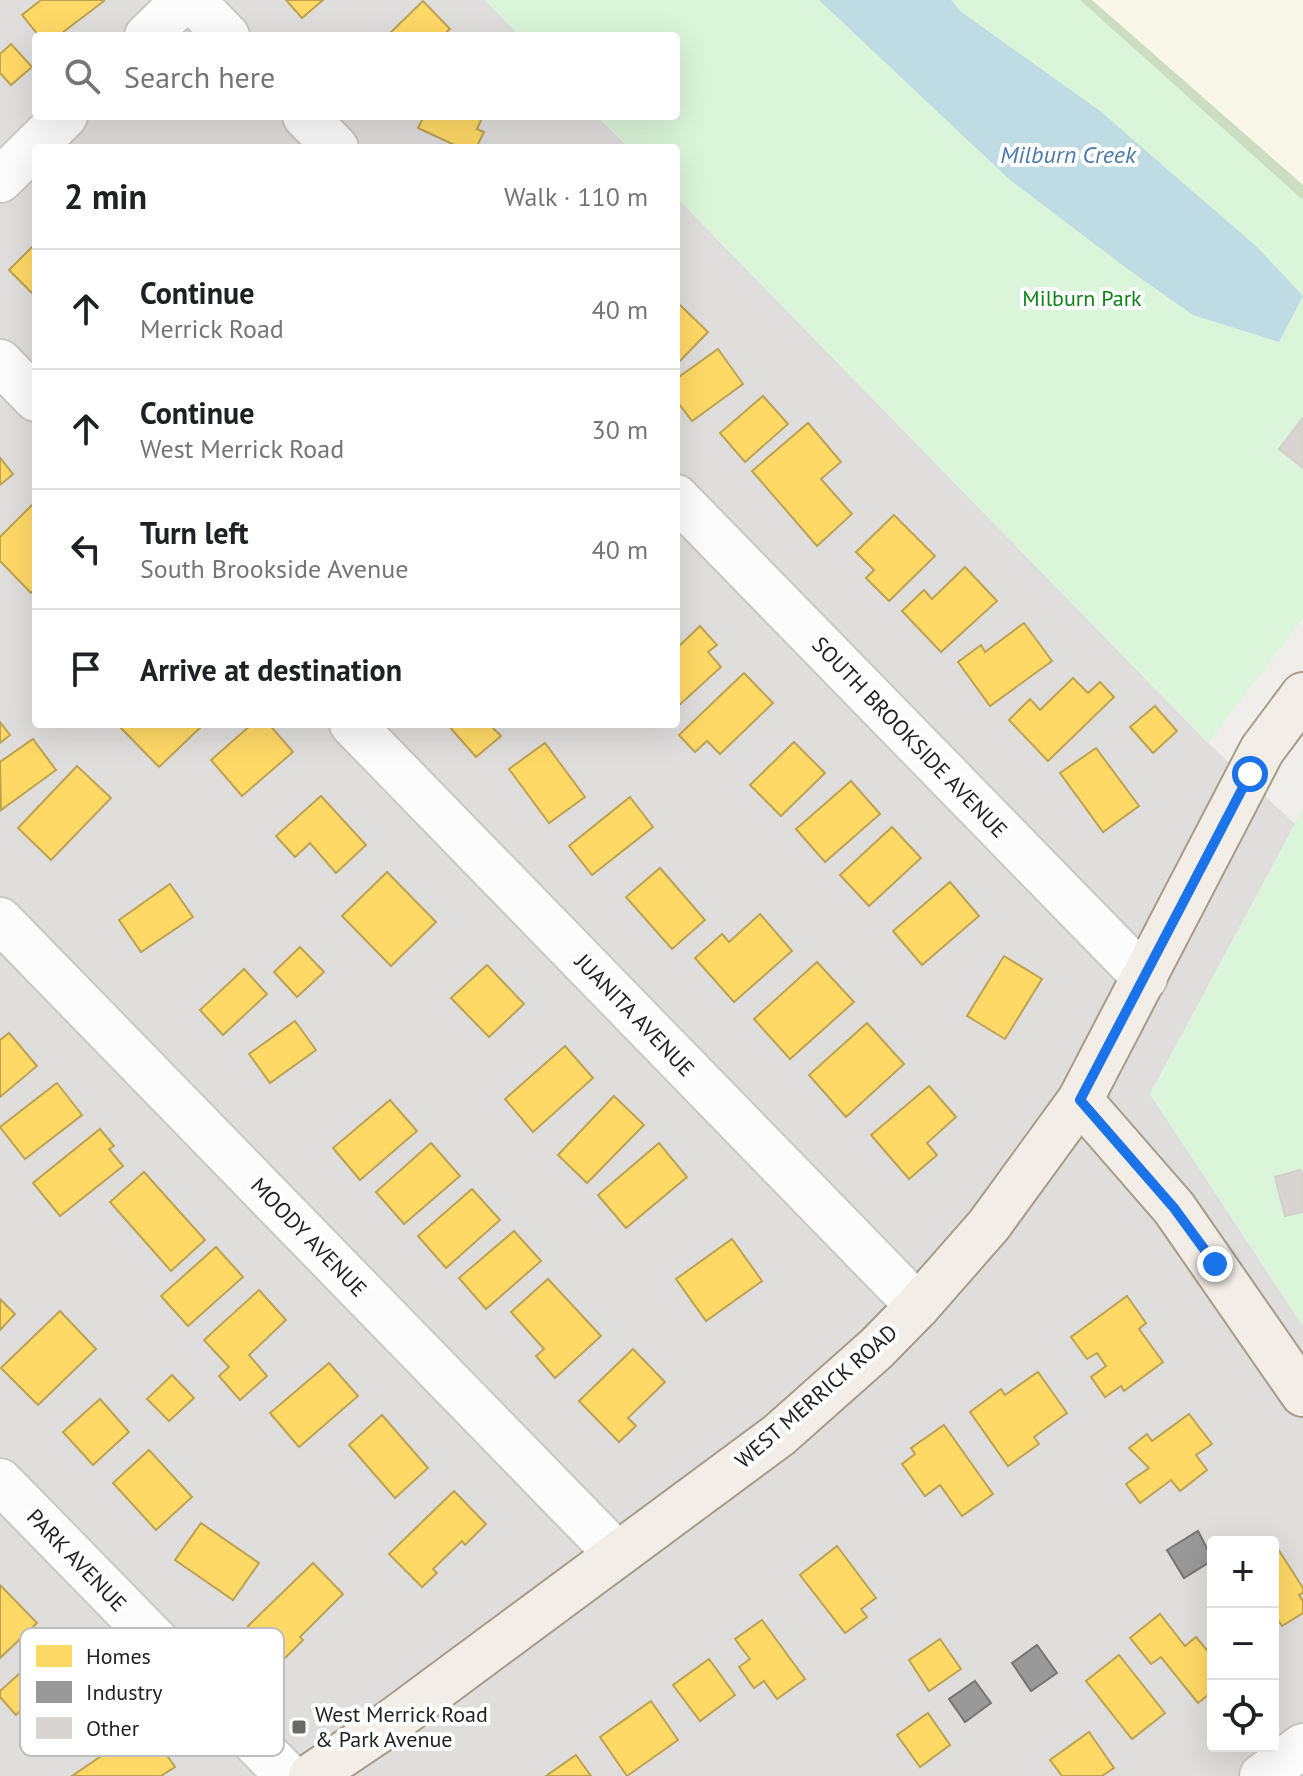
<!DOCTYPE html>
<html lang="en">
<head>
<meta charset="utf-8">
<style>
	body { margin:0; font-family:"PT Sans",sans-serif; background:#f2f2f2; color:#202124 }
	.controls { position:absolute; right:24px; bottom:24px; display:grid; overflow:hidden; border-radius:8px; box-shadow:0 8px 32px #0002 }
	.controls button { width:72px; height:72px; display:grid; place-items:center; padding:0; border:0; border-bottom:2px solid #e0e0e0; background:#fff; color:#202124; font:40px sans-serif }
	.stop { position:absolute; width:24px; height:24px; margin:-18px; border:6px solid #1a73e8; border-radius:50%; background:#fff }
	.stop.end { background:#1a73e8; border-color:#fff; box-shadow:0 2px 8px #0008 }
	.list { margin:0; padding:0; list-style:none }
	h2 { display:flex; justify-content:space-between; align-items:center; height:104px; margin:0; padding:0 32px; font-size:34px }
	h2 small { font-size:26px; font-weight:400; color:#757577 }
	.list li { display:grid; grid-template-columns:52px 1fr auto; gap:24px; align-items:center; box-sizing:border-box; height:120px; padding:0 32px; border-top:2px solid #e0e0e0 }
	.list b { display:block; font-size:30px; white-space:nowrap }
	.list p { margin:0; font-size:26px; white-space:nowrap; color:#757577 }
	.list em { font-size:26px; font-style:normal; color:#757577 }
	.icon { flex:none; width:44px; height:44px; fill:none; stroke:currentColor; stroke-width:2; stroke-linecap:round; stroke-linejoin:round }
	.map { position:relative; flex:none; width:1303px; height:1776px; overflow:hidden }
	.search { position:absolute; background:#fff; box-shadow:0 8px 32px #0002; left:32px; top:32px; width:648px; height:88px; display:flex; align-items:center; gap:20px; box-sizing:border-box; padding:0 28px; border-radius:8px; color:#757577; font-size:30px }
	.panel { position:absolute; background:#fff; box-shadow:0 8px 32px #0002; left:32px; top:144px; width:648px; height:584px; border-radius:8px }
	.map>svg:first-child { display:block }
</style>
</head>
<body>
<div class="map">
<svg width="1303" height="1776" viewBox="0 0 1303 1776">
	<rect width="100%" height="100%" fill="#f0eeeb"/>
	<path fill="#dfdedc" fill-rule="evenodd" d="M0 0H485L520 36H36V116H597L629 148H36V724H676V197L1208 743 1295 824 1150 1094 1303 1326V1776H0ZM1213 1542H1273V1746H1213Z"/>
	<path fill="#f8f7e8" d="M1080 0H1303V200Z"/>
	<path fill="#cbdec1" d="M1020 0H1092L1303 185V264Z"/>
	<g fill="#daf5da">
		<path d="M485 0H1080L1303 200V618L1208 743 676 197V148H629L597 116H676V36H520Z"/>
		<path d="M1303 809V1326L1150 1094Z"/>
	</g>
	<path fill="#bfdbe3" d="M819 0H951L960 11 1100 111 1257 247 1303 296 1279 342 1193 315 1129 270 1010 180Z"/>
	<g fill="#ffd966" stroke="#bda252" stroke-width="2">
		<path d="M41 0H103L104 1 58 36H39L22 15Z"/>
		<path d="M286 0H323L302 18Z"/>
		<path d="M423 1 450 29 442 36H387Z"/>
		<path d="M11 44 32 67 11 85 0 73V54Z"/>
		<path d="M424 116H483L477 129 484 132 476 148H461L418 128Z"/>
		<path d="M36 243V291L33 294 9 270Z"/>
		<path d="M680 305 708 332 676 365V309Z"/>
		<path d="M718 349 743 384 692 421 676 400V379Z"/>
		<path d="M763 396 788 424 745 462 720 433Z"/>
		<path d="M808 423 841 462 821 479 852 514 817 546 752 471Z"/>
		<path d="M0 458 13 474 0 485Z"/>
		<path d="M35 502 36 588 31 593 0 561V537Z"/>
		<path d="M894 515 935 556 889 601 866 578 874 570 856 552Z"/>
		<path d="M965 567 997 601 941 652 902 611 924 590 932 599Z"/>
		<path d="M1024 623 1052 661 990 706 958 662 981 645 985 652Z"/>
		<path d="M700 626 717 645 708 652 721 667 676 708V649Z"/>
		<path d="M744 673 773 703 720 754 707 741 695 752 679 735Z"/>
		<path d="M1073 678 1088 693 1100 682 1114 697 1048 761 1009 720 1030 699 1040 710Z"/>
		<path d="M1155 706 1177 731 1153 753 1130 727Z"/>
		<path d="M0 722 10 735 0 743Z"/>
		<path d="M126 724H204L159 767 121 728Z"/>
		<path d="M252 724H269L293 752 242 796 211 760Z"/>
		<path d="M447 724H493L491 726 501 736 476 757Z"/>
		<path d="M33 739 56 770 1 810 0 762Z"/>
		<path d="M794 742 825 773 781 816 750 785Z"/>
		<path d="M545 743 585 797 549 823 509 769Z"/>
		<path d="M1096 748 1139 806 1103 832 1060 773Z"/>
		<path d="M77 766 111 798 51 860 18 828Z"/>
		<path d="M851 781 880 814 825 862 796 829Z"/>
		<path d="M321 796 366 845 336 873 310 843 295 857 276 836Z"/>
		<path d="M630 797 653 827 592 875 569 846Z"/>
		<path d="M892 827 921 858 869 906 840 875Z"/>
		<path d="M660 868 705 920 672 949 626 897Z"/>
		<path d="M387 872 436 922 391 966 342 916Z"/>
		<path d="M950 882 979 916 922 965 893 931Z"/>
		<path d="M170 884 193 917 141 952 119 920Z"/>
		<path d="M760 914 792 951 734 1002 695 958 722 934 729 942Z"/>
		<path d="M300 947 324 972 297 997 274 972Z"/>
		<path d="M1004 956 1042 979 1005 1039 967 1016Z"/>
		<path d="M817 962 854 1002 790 1059 754 1019Z"/>
		<path d="M487 965 524 1004 489 1037 451 998Z"/>
		<path d="M244 969 267 994 223 1035 200 1010Z"/>
		<path d="M295 1021 316 1050 270 1083 249 1054Z"/>
		<path d="M867 1023 904 1064 846 1117 809 1075Z"/>
		<path d="M9 1033 37 1066 0 1097V1040Z"/>
		<path d="M565 1046 593 1078 533 1132 505 1099Z"/>
		<path d="M57 1083 82 1115 25 1159 0 1127Z"/>
		<path d="M929 1086 956 1117 927 1143 937 1155 909 1179 871 1135Z"/>
		<path d="M614 1096 644 1125 587 1183 558 1155Z"/>
		<path d="M390 1100 417 1131 360 1180 333 1148Z"/>
		<path d="M100 1129 114 1146 109 1149 123 1166 60 1216 33 1183Z"/>
		<path d="M431 1143 460 1176 404 1224 376 1192Z"/>
		<path d="M659 1143 687 1177 626 1228 598 1195Z"/>
		<path d="M144 1172 205 1240 171 1271 110 1202Z"/>
		<path d="M472 1189 500 1220 446 1268 418 1236Z"/>
		<path d="M514 1231 541 1261 486 1309 459 1278Z"/>
		<path d="M732 1239 762 1281 706 1321 676 1279Z"/>
		<path d="M216 1247 243 1277 188 1326 161 1296Z"/>
		<path d="M548 1279 601 1336 555 1378 536 1356 544 1349 511 1312Z"/>
		<path d="M259 1290 286 1320 249 1355 267 1376 240 1400 219 1376 229 1367 204 1340Z"/>
		<path d="M1127 1296 1146 1323 1139 1329 1163 1362 1124 1391 1121 1386 1105 1397 1091 1377 1106 1366 1097 1353 1087 1359 1071 1337Z"/>
		<path d="M0 1299 15 1314 0 1330Z"/>
		<path d="M60 1311 96 1349 38 1405 1 1368Z"/>
		<path d="M633 1349 665 1382 628 1418 636 1426 619 1442 579 1401Z"/>
		<path d="M329 1363 358 1396 299 1447 270 1413Z"/>
		<path d="M1038 1372 1067 1413 1034 1437 1039 1444 1008 1466 970 1412 1001 1389 1005 1395Z"/>
		<path d="M172 1375 194 1398 169 1421 147 1399Z"/>
		<path d="M100 1399 129 1432 93 1465 63 1432Z"/>
		<path d="M1189 1414 1212 1444 1196 1455 1207 1470 1180 1491 1171 1480 1140 1503 1126 1484 1149 1468 1129 1448 1147 1434 1152 1441Z"/>
		<path d="M382 1415 428 1468 395 1498 349 1445Z"/>
		<path d="M944 1425 993 1494 962 1516 940 1485 925 1496 902 1464 915 1454 911 1448Z"/>
		<path d="M149 1450 192 1497 156 1530 113 1483Z"/>
		<path d="M454 1491 486 1524 465 1545 462 1541 433 1569 437 1573 422 1587 389 1554Z"/>
		<path d="M201 1523 259 1563 233 1600 175 1560Z"/>
		<path d="M837 1546 876 1598 861 1609 867 1617 845 1633 800 1575Z"/>
		<path d="M1278 1549 1303 1588V1593L1299 1595 1303 1601V1613L1282 1626 1273 1613V1553Z"/>
		<path d="M313 1563 343 1594 300 1637 303 1640 282 1661 248 1626Z"/>
		<path d="M0 1585 37 1623 0 1658Z"/>
		<path d="M1160 1614 1185 1646 1196 1637 1211 1655 1213 1653V1691L1198 1703 1161 1657 1151 1664 1130 1638Z"/>
		<path d="M762 1620 805 1679 777 1699 764 1681 754 1688 739 1667 750 1659 735 1639Z"/>
		<path d="M940 1639 961 1669 929 1691 909 1660Z"/>
		<path d="M50 1646 99 1700 92 1707 105 1722 77 1749 32 1700 16 1715 0 1697V1691Z"/>
		<path d="M1119 1655 1165 1713 1132 1739 1086 1681Z"/>
		<path d="M709 1659 735 1695 700 1721 673 1685Z"/>
		<path d="M651 1701 678 1740 627 1776 600 1737Z"/>
		<path d="M928 1713 950 1745 920 1767 897 1735Z"/>
		<path d="M138 1731 153 1753 161 1747 175 1767 161 1776H72Z"/>
		<path d="M1089 1732 1114 1768 1102 1776H1062L1050 1760Z"/>
		<path d="M576 1755 591 1776H546Z"/>
	</g>
	<g fill="#999" stroke="#757575" stroke-width="2">
		<path d="M1198 1531 1213 1560 1184 1578 1167 1550Z"/>
		<path d="M1037 1645 1057 1673 1031 1691 1012 1663Z"/>
		<path d="M975 1681 991 1703 965 1722 949 1699Z"/>
	</g>
	<g fill="#d7d4d2" stroke="#d3d0cc" stroke-width="2">
		<path d="M1303 418V468L1279 449Z"/>
		<path d="M1300 1170 1303 1176V1212L1285 1216 1275 1177Z"/>
	</g>
	<g fill="none" stroke-linecap="round" stroke-linejoin="round">
		<defs>
			<g id="minor">
				<path d="M192 0 227 36"/>
				<path d="M147 36 184 0"/>
				<path d="M305 116 336 148"/>
				<path d="M0 180 65 116"/>
				<path d="M0 362 36 399"/>
				<path d="M676 497 1145 978"/>
				<path d="M352 724 918 1306"/>
				<path d="M0 920 617 1554"/>
				<path d="M0 1481 288 1776"/>
				<path d="M1262 1776 1303 1746"/>
			</g>
			<g id="major">
				<path d="M1080 1100 1174 1208 1303 1394"/>
				<path d="M311 1776 390 1723 779 1435 877 1348 918 1306 989 1225 1080 1100 1262 750 1303 695"/>
			</g>
		</defs>
		<use href="#minor" stroke="#c9c8c7" stroke-width="48"/>
		<use href="#major" stroke="#a79c86" stroke-width="48"/>
		<use href="#minor" stroke="#fdfcfc" stroke-width="44"/>
		<use href="#major" stroke="#f3ede7" stroke-width="44"/>
	</g>
	<g fill="none" stroke-linecap="round" stroke-linejoin="round">
		<path stroke="#1a73e8" stroke-width="10" d="M1215 1264 1174 1208 1080 1100 1250 774"/>
	</g>
	<rect fill="#6a6968" stroke="#fff" stroke-width="3" x="291" y="1719" width="16" height="16" rx="4"/>
	<g text-anchor="middle" stroke-width="8" stroke-linejoin="round" paint-order="stroke">
		<g font-size="22" fill="#0c8416" stroke="#fff">
			<text x="1082" y="306">Milburn Park</text>
		</g>
		<g font-size="22" fill="#222" stroke="#fff">
			<text transform="translate(910 737) rotate(46)" y="8">SOUTH BROOKSIDE AVENUE</text>
			<text transform="translate(635 1015) rotate(46)" y="8">JUANITA AVENUE</text>
			<text transform="translate(309 1237) rotate(46)" y="8">MOODY AVENUE</text>
			<text transform="translate(816 1396) rotate(-41)" y="8">WEST MERRICK ROAD</text>
			<text transform="translate(77 1560) rotate(46)" y="8">PARK AVENUE</text>
		</g>
		<g font-size="22" fill="#222" stroke="#fff" text-anchor="start">
			<text x="315" y="1722">West Merrick Road<tspan x="315" dy="25">&amp; Park Avenue</tspan></text>
		</g>
		<g font-size="24" font-style="italic" fill="#4a7aab" stroke="#fff">
			<text x="1068" y="163">Milburn Creek</text>
		</g>
	</g>
	<rect x="20" y="1628" width="264" height="128" rx="12" fill="#fff" stroke="#bdbdbd" stroke-width="2"/>
	<rect x="36" y="1645" width="36" height="22" fill="#ffd966"/>
	<rect x="36" y="1681" width="36" height="22" fill="#999"/>
	<rect x="36" y="1717" width="36" height="22" fill="#d7d4d2"/>
	<g font-size="22" fill="#222">
		<text x="86" y="1664">Homes</text>
		<text x="86" y="1700">Industry</text>
		<text x="86" y="1736">Other</text>
	</g>
</svg>
<div class="controls">
<button>+</button>
<button>−</button>
<button><svg class="icon" aria-label="locate" viewBox="0 0 24 24"><circle cx="12" cy="12" r="6"/><path d="M12 2v4M12 18v4M2 12h4M18 12h4"/></svg></button>
</div>
<div class="stop" style="left:1250px;top:774px"></div>
<div class="stop end" style="left:1215px;top:1264px"></div>
<div class="search"><svg class="icon" aria-label="search" viewBox="0 0 24 24"><circle cx="10" cy="10" r="6"/><path d="M15 15l6 6"/></svg>Search here</div>
<section class="panel">
<h2>2 min<small>Walk · 110 m</small></h2>
<ul class="list">
<li><svg class="icon" aria-label="ahead" viewBox="0 0 24 24"><path d="M12 20V5M6 11l6-6 6 6"/></svg><div><b>Continue</b><p>Merrick Road</p></div><em>40 m</em></li>
<li><svg class="icon" aria-label="ahead" viewBox="0 0 24 24"><path d="M12 20V5M6 11l6-6 6 6"/></svg><div><b>Continue</b><p>West Merrick Road</p></div><em>30 m</em></li>
<li><svg class="icon" aria-label="left" viewBox="0 0 24 24"><path d="M17 20v-9H6M10 6l-5 5 5 5"/></svg><div><b>Turn left</b><p>South Brookside Avenue</p></div><em>40 m</em></li>
<li><svg class="icon" aria-label="arrive" viewBox="0 0 24 24"><path d="M6 21V4h12l-3 4 3 4H6"/></svg><div><b>Arrive at destination</b></div></li>
</ul>
</section>
</div>
</body>
</html>
